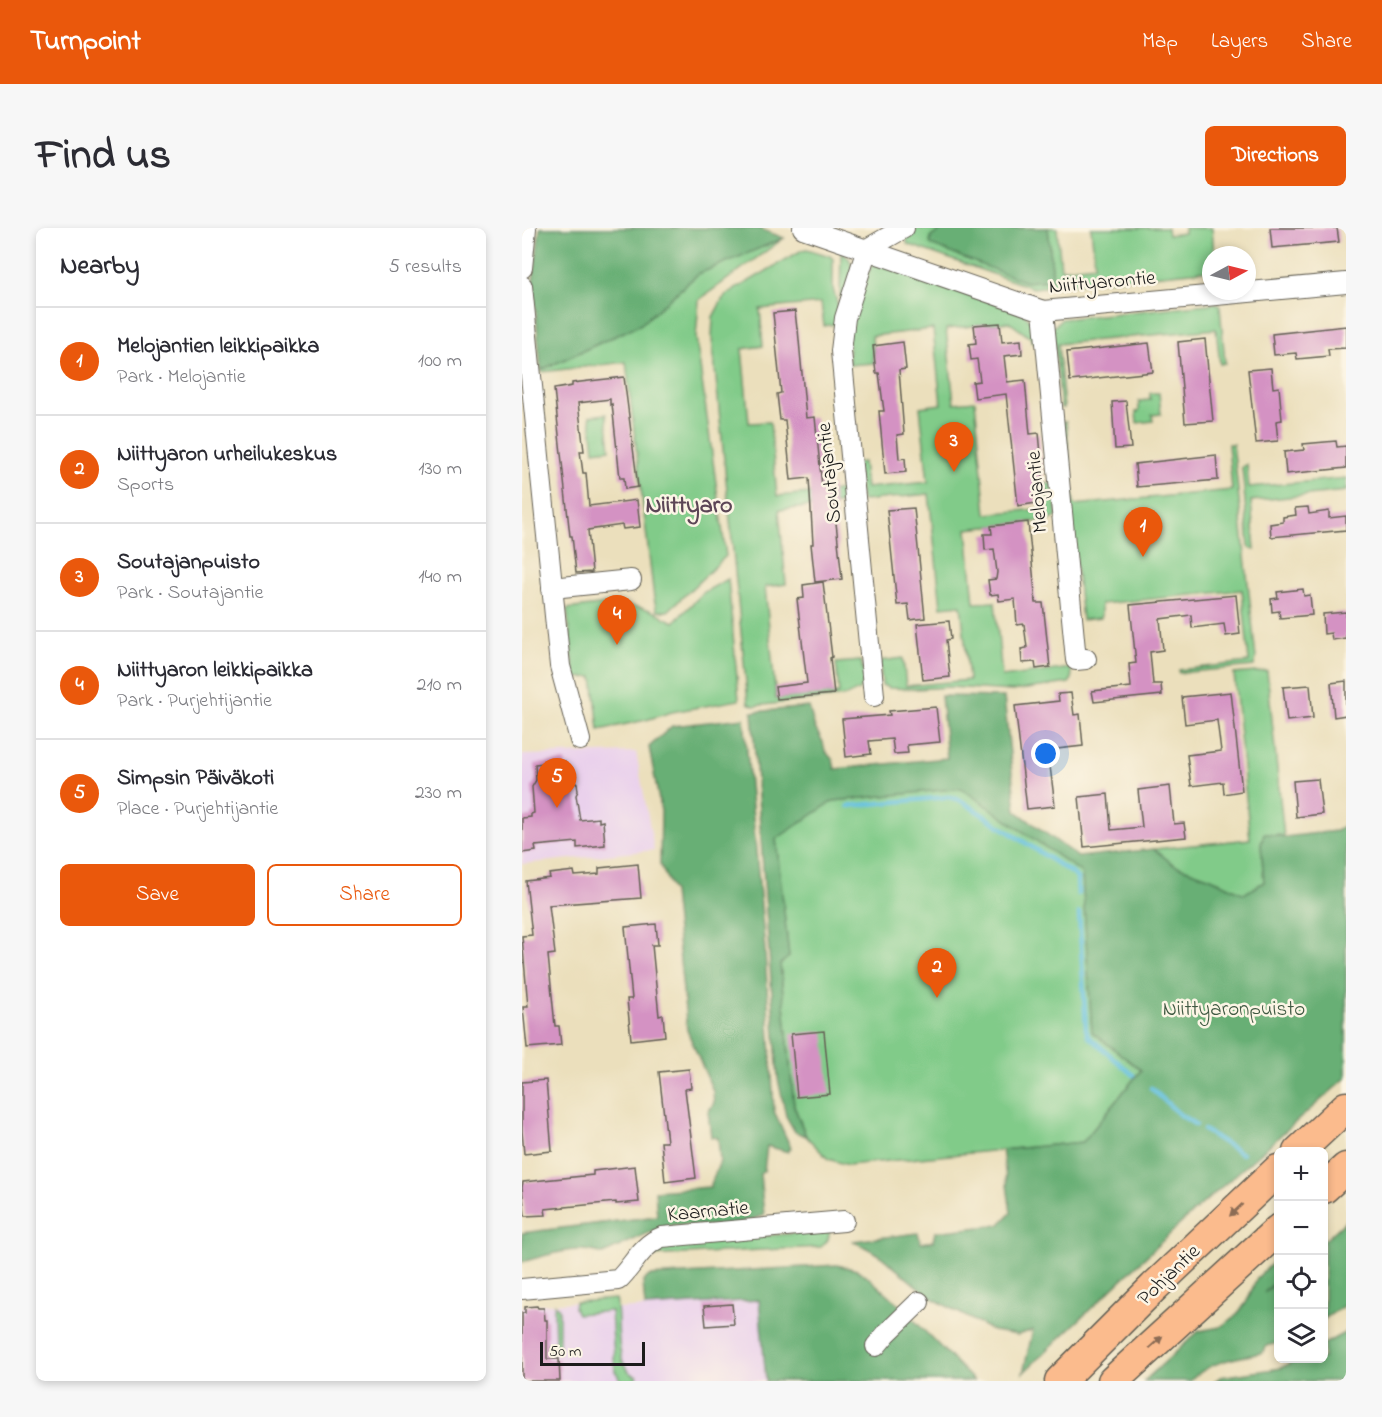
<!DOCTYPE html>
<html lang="en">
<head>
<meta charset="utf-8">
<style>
	body { margin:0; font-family:"Indie Flower",sans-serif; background:#f7f7f7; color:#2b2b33 }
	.controls { position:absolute; right:18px; bottom:18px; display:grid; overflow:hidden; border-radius:9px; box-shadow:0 3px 9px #0003 }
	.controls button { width:54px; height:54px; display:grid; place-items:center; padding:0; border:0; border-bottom:2px solid #e1e1e2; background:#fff; color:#2b2b33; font:30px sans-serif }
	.compass { position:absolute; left:680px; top:18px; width:54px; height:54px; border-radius:50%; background:#fff; box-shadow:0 3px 9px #0003; rotate:83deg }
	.scale { position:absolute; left:18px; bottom:15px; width:105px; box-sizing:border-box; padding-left:6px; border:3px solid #1c1c1c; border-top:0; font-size:16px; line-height:21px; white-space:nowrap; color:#1c1c1c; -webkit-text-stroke:4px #fcf5e5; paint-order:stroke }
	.you { position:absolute; left:524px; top:526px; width:21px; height:21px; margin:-15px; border:4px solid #fff; border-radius:50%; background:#1a73e8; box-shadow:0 0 0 9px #1a73e833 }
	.badge { display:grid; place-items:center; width:39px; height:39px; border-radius:50%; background:#ea580c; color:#fff; font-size:20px; font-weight:700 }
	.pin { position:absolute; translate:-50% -50px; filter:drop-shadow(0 2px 3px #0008) }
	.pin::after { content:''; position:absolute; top:32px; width:21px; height:18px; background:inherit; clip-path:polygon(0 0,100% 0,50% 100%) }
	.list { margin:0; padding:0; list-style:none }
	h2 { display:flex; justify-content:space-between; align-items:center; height:78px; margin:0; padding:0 24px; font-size:26px }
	h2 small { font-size:20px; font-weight:400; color:#7c7c81 }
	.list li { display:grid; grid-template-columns:39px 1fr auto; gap:18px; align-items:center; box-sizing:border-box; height:108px; padding:0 24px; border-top:2px solid #e1e1e2 }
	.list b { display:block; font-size:22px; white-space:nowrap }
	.list p { margin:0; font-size:20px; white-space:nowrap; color:#7c7c81 }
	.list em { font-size:20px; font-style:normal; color:#7c7c81 }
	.actions { display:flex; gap:12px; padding:18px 24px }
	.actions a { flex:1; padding:14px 0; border:2px solid #ea580c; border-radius:9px; text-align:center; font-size:21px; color:#ea580c }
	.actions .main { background:#ea580c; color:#fff }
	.icon { flex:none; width:33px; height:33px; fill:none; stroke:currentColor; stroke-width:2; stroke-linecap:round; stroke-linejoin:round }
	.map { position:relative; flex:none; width:824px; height:1153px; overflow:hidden; border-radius:9px }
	header { display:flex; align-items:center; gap:36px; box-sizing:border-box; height:84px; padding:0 30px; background:#ea580c; color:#fff }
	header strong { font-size:28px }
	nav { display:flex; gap:33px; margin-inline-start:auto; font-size:21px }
	.intro { display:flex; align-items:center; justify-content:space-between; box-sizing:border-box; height:144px; padding:0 36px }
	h1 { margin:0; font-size:42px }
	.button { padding:15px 27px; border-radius:9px; background:#ea580c; color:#fff; font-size:21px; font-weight:700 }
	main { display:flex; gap:36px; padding:0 36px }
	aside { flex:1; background:#fff; border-radius:9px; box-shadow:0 3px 9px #0003 }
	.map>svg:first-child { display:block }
</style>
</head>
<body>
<header>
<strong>Turnpoint</strong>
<nav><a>Map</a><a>Layers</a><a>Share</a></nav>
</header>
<div class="intro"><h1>Find us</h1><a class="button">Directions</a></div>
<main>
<aside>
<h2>Nearby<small>5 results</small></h2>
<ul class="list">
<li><span class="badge">1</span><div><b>Melojantien leikkipaikka</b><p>Park · Melojantie</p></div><em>100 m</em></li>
<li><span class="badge">2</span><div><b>Niittyaron urheilukeskus</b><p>Sports</p></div><em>130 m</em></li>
<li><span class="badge">3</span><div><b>Soutajanpuisto</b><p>Park · Soutajantie</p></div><em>140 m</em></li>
<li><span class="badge">4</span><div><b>Niittyaron leikkipaikka</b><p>Park · Purjehtijantie</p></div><em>210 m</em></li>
<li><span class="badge">5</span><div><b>Simpsin Päiväkoti</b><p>Place · Purjehtijantie</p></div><em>230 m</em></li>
</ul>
<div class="actions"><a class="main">Save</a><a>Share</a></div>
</aside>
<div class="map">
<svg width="824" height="1153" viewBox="0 0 824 1153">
	<rect width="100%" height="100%" fill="#fcf5e5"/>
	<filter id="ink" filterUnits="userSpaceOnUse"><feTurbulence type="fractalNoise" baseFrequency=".0167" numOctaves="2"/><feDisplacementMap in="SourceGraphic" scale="12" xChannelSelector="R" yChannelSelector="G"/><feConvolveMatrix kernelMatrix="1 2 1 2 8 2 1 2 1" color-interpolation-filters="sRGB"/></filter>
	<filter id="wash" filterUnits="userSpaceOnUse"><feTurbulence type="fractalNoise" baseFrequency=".008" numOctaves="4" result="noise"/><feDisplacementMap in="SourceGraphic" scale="24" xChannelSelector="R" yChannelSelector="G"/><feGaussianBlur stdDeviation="1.35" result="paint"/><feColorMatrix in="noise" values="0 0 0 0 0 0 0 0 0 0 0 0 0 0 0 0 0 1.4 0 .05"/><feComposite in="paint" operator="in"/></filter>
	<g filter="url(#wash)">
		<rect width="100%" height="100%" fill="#ebdfbc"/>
		<g fill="#ead1ec">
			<path d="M114 524 132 622 0 636V527Z"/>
			<path d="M94 1071 96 1081 237 1072 244 1153H0V1078Z"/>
		</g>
		<g fill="#81cb89" stroke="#4e7452" stroke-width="1.5">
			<path d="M395 0H511L517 53 531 52 526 0H535L539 41 573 37 569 0H645L646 7 662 5V0H690L692 27H689V42L511 60 385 16V8Z"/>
			<path d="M262 10 177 72 174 109 204 328 146 383H135L132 370 104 134 20 144 19 142 119 96 176 46Z"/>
			<path d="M285 21 308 28 311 31V61L317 80 315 96 302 98 299 75 238 81 241 118 220 121 227 195 248 194 255 268 323 262 324 275 257 282 264 356 243 359 254 471 317 465 314 435 339 433 343 451 337 462 324 468 232 478 226 475 190 110 191 89 200 72 205 66 280 22Z"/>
			<path d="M319 23C339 35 327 57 322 74L318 67Z"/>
			<path d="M354 36H361L500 84 513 97 518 115 510 114V111L487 94 424 101 432 175 453 173 464 286 526 280 524 256 531 255 535 289 528 292 445 301 452 375 473 374 480 449 549 440 550 451 547 455 490 463 428 459 393 461 367 460 360 457 358 433 381 430 384 458 447 452 439 377 419 379 407 266 340 273 334 235 341 234 344 260 406 254 398 179 419 176 411 101 350 108 352 135 327 137 326 102 349 38Z"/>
			<path d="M695 75 698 79 703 135 698 136 694 101 536 116 542 180H539L531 99 540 91Z"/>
			<path d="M628 165H637L639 186 630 187 631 193 615 195 614 184 617 183V173L628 172Z"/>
			<path d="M84 186 88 221 72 223 68 188Z"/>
			<path d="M539 194H544L552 277 710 262 706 216H711L734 430 732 438 657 445V442L727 434 720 362 579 376V390L560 392Z"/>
			<path d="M725 236 727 259 824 250V263L729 273 733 322 727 320 720 239Z"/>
			<path d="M206 351 217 472 150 484 124 492 77 502 71 449 53 450 45 381 92 375 125 381 140 387 141 389 152 394 182 364Z"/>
			<path d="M745 443 762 609 755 606 739 616 742 654 722 666 689 650 652 637 632 621 728 611 712 446Z"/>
			<path d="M439 560 560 645 570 804 619 842 561 914 326 937 306 931 284 908 272 878 258 735 267 729 254 611 311 573Z"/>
			<path d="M308 1002 306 1012 299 1019 128 1028 133 1018Z"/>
			<path d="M94 1071C99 1093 90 1140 115 1148L113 1153H100L93 1143 89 1083 55 1086 52 1080 53 1074Z"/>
			<path d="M33 1076 37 1081V1124L0 1126 24 1116 33 1115 32 1080Z"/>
		</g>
		<g fill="#68af75" stroke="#426648" stroke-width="1.5">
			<path d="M18 0H236L262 10 176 46 119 96 19 142 11 53Z"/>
			<path d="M422 0H526L531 52 504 54 411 18 408 15 409 9Z"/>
			<path d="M419 468 482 469 494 583 556 629 632 621 652 637 689 650 722 666 742 654 739 616 742 605 762 609 814 603 824 596V850L670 985 501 1145 511 1102 496 1107 471 1103 408 1069 356 1026 331 1013 396 1005 399 1015 411 1013 413 1004 477 997 489 985 480 922 561 914 619 842 570 804 560 645 439 560 311 573 254 611 267 729 258 736 272 878 284 908 273 904 264 888 256 851 230 484 287 479 293 500 301 514 303 523 311 532 313 541 425 530Z"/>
			<path d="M222 490 243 722 252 883 269 920 266 924 245 918 242 943 238 946 242 987 220 995 201 998 152 997 124 1006 81 1026C52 1016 28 1027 0 1034V1005L135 988 133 963 188 959 198 933 196 910 189 909 186 883 192 875 191 863 165 802 151 664 138 636 139 583 127 519 150 498Z"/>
			<path d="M824 993V1076L802 1091V1013Z"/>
			<path d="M756 1030V1051L742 1065 756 1053V1115L745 1118 740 1125C713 1130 688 1133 668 1153H622L677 1103 698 1099 713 1089 724 1075 735 1050Z"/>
			<path d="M315 1037 335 1042 345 1048 377 1077 452 1153H244L237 1072 123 1079 121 1054 127 1048Z"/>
			<path d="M824 1104V1153H693L698 1149 759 1140 776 1131 802 1130V1116Z"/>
		</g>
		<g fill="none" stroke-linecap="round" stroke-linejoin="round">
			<g stroke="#5fbfde" stroke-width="4.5">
				<path d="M326 578 427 569 438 572 551 646 555 650 556 666"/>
				<path d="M557 685 564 801 566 808 611 847"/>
				<path d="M629 860 657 886 674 897"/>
				<path d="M682 902 720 926"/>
			</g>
		</g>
		<g id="blocks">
			<g fill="#d492c3">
				<path d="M748 0H815L817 14 750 20Z"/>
				<path d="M273 83 275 101H276L284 190 293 189 300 258 310 257 320 351 293 354 289 316H291L287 250 269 252 263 192H258L255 166 259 165 251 85Z"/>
				<path d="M478 95 480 114 499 112 500 126 482 128 485 154 503 152 508 206 517 205 523 267 514 269V275L496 278 484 166 453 170 451 154 458 153 455 131 449 132 447 116 454 115 452 97Z"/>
				<path d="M824 98V120L806 121 807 128 775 131 774 125 752 127 750 106Z"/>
				<path d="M683 111 691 193 663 195 656 114Z"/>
				<path d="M381 114 384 141 377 142 382 206 375 207 377 231 383 230 384 244 363 246 357 183H362L361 176 357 145H354L351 118Z"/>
				<path d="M627 115 631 144 548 153 545 124Z"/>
				<path d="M749 140 751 160 757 159 760 192 754 193 756 213 734 215 726 142Z"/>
				<path d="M102 149 116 259 103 261 102 250H98L90 176 88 177V171L56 175 62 223H58L61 245H64L67 278 115 272 118 299 101 301 100 297 66 302 70 344 54 345 50 308H48L32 161 50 158V155Z"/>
				<path d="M604 173 609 220 593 221 590 174Z"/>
				<path d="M814 213 815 219 824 218V240L764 246 762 224 782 222 781 216Z"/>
				<path d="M694 227 696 252 615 259 613 236Z"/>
				<path d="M786 279 787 286 807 283V290L824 288V302L749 309 748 296 761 294V289L774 287 773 280Z"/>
				<path d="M392 280 403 390 388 392 386 376 375 377 365 282Z"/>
				<path d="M506 294 514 375H521L528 439 514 441 513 434 500 435 499 421 505 420 502 396 495 397 493 371 477 373 476 366 468 367 466 352 474 351 475 344 472 321 463 322 462 306H470L469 298Z"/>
				<path d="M301 354 310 429 308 430 312 466 255 471 253 459 285 455 275 371 282 370 281 357Z"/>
				<path d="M781 361 782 368 788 367 790 387 758 390 757 383 750 384 749 371 756 370 755 364Z"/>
				<path d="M714 367 718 406 704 408 702 396 670 400 669 387 638 391 641 422 628 424 631 456H639L640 467 572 474 570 463 609 459 607 436 614 435 608 377Z"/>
				<path d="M824 384V410L810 412 809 405 802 406 801 386Z"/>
				<path d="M427 393 429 411 424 412 428 449 401 452 395 396Z"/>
				<path d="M824 453V487L812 489 809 455Z"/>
				<path d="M788 457 791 490 765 493 761 459Z"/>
				<path d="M709 464 720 563 702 566 701 554 669 558 665 527 699 523 695 492 663 496 660 469Z"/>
				<path d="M549 465 552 487 558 486 561 518 526 522 533 578 505 581 493 478 537 473 536 466Z"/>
				<path d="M414 479 418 514 385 517 386 525 372 526 370 511 347 513 349 526 324 529 320 491 368 487 367 483Z"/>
				<path d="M43 533 46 556 55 555 56 563 54 567 58 592 77 590V594L81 593 83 617 55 620V614L13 618 14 623 0 625V590L9 589V586L12 585 10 559 14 552 13 536Z"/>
				<path d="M796 551 800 586 774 589 771 553Z"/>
				<path d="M648 558 652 596 662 595 664 609 562 619 557 569 586 566 589 602 620 599 616 562Z"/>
				<path d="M116 636 119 670 27 677 33 726 26 727 33 798H37L39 817 5 820 1 779H6L0 708 10 707 4 653 28 650 27 646 52 643 53 648 77 646V640Z"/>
				<path d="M134 696 136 717H130L137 788 141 787 143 808 109 812 105 771H110L103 699Z"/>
				<path d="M302 803 308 866 275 869 269 806Z"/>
				<path d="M167 841 169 860 163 861 174 950 143 954 139 914H145L137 844Z"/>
				<path d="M24 852 30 923 2 926 0 903V854Z"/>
				<path d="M113 938 117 974 94 976V974L23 981 24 987 3 988 0 959 1 954 71 947V943Z"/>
				<path d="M210 1076 212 1096 184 1098 182 1078Z"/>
				<path d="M15 1078 16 1080H22L23 1092H25V1131H37L38 1153H0V1085H3V1079Z"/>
			</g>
		</g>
	</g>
	<g filter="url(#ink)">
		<use href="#blocks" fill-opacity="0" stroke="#646054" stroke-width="1.5"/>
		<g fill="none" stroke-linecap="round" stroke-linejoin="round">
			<defs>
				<g id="minor">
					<path d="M281 0 521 83 824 55"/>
					<path d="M0 40 4 0"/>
					<path d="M0 58 38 438 58 512"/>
					<path d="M521 83 554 432 564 431"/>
					<path d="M30 360 109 352"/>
					<path d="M352 468 319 123 323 90 345 21 382 0"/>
					<path d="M0 1061 96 1052C112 1037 119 1017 140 1009L322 993"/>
					<path d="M354 1118 365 1105 397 1074"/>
				</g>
				<g id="highway">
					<path d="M776 924 824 879"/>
					<path d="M802 960 824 940"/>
					<path d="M538 1153 632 1059 756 942"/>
					<path d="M591 1153 756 1002"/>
				</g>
			</defs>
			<use href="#minor" stroke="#646054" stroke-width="22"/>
			<use href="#highway" stroke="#646054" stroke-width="33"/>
			<use href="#minor" stroke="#fff" stroke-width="20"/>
			<use href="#highway" stroke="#fbbb8d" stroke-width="30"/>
		</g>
		<defs><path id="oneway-solid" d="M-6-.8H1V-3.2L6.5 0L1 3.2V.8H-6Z" transform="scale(1.5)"/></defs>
		<g fill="#8c6c54">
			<use href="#oneway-solid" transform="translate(714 982) rotate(137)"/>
			<use href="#oneway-solid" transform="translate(634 1114) rotate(-42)"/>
		</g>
	</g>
	<g text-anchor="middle" stroke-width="5" stroke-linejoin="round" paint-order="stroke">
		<g font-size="21" fill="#1c1c1c" stroke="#fcf5e5">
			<text transform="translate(580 53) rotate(-5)" y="7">Niittyarontie</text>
			<text transform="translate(306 245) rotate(-96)" y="7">Soutajantie</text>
			<text transform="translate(514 264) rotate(-95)" y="7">Melojantie</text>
			<text transform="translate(186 982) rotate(-5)" y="7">Kaarnatie</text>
			<text transform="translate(646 1046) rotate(-44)" y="7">Pohjantie</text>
		</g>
		<g font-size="21" fill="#3f5942" stroke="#fcf5e5">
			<text x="712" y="787">Niittyaronpuisto</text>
		</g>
		<g font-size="24" font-weight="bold" fill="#5c4556" stroke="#fcf5e5">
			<text x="167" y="284">Niittyaro</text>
		</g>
	</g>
</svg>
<div class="controls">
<button>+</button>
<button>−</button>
<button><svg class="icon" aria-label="locate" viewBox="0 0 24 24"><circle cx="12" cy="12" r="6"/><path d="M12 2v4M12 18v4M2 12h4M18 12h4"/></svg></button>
<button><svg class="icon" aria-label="layers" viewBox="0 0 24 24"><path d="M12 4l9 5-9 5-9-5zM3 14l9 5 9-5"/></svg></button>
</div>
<svg class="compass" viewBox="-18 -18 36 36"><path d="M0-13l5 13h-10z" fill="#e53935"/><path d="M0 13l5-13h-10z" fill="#7c7c81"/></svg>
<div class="scale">50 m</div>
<div class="you"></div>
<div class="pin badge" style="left:621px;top:329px">1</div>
<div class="pin badge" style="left:415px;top:770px">2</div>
<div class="pin badge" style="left:432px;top:244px">3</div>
<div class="pin badge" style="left:95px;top:417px">4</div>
<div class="pin badge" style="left:35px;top:580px">5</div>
</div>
</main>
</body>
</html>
